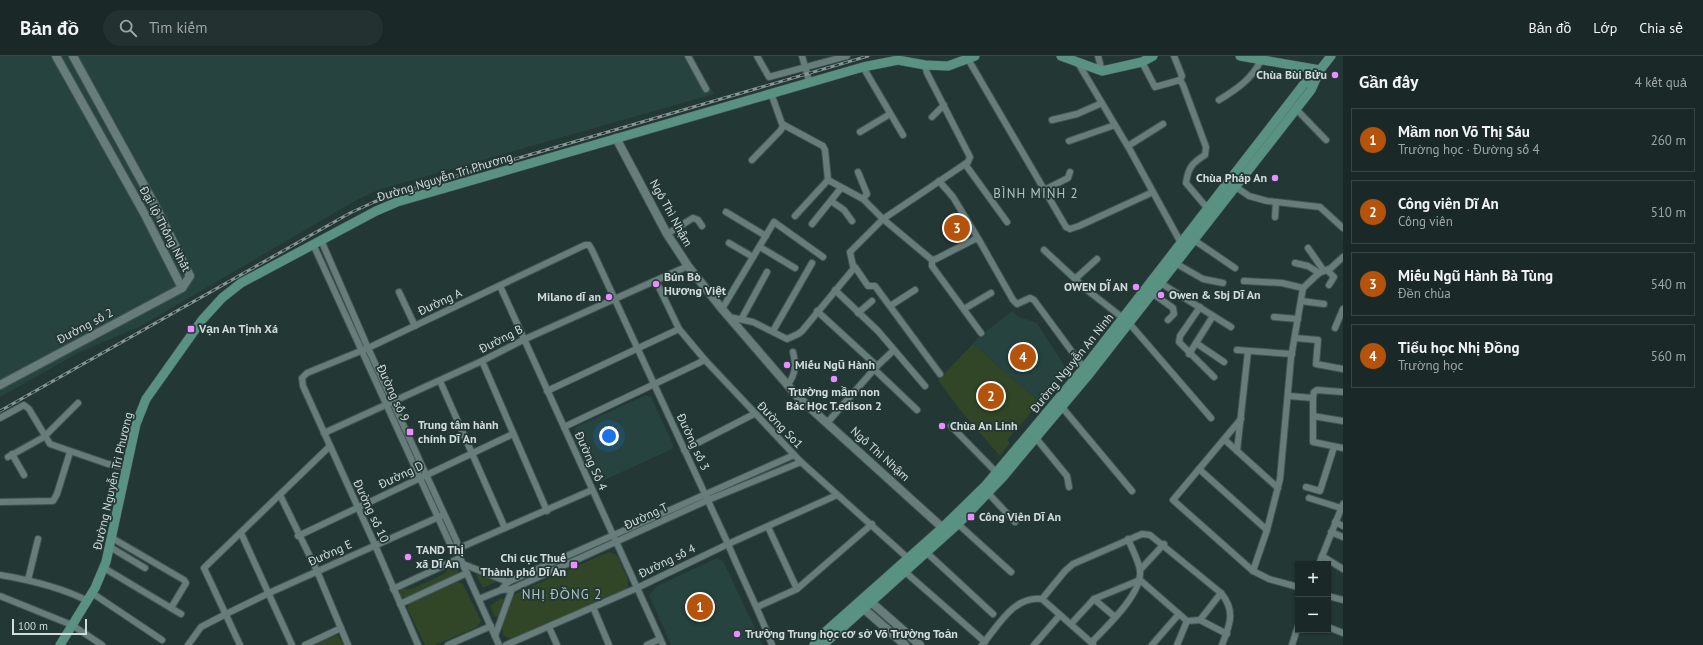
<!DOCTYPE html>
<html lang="vi">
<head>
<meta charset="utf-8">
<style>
	body { margin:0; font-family:"PT Sans",sans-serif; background:#233130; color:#f1f3f6 }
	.controls { position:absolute; right:12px; bottom:12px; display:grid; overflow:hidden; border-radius:0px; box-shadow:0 1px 3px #0004 }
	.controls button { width:36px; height:36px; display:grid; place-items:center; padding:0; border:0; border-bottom:1px solid #384545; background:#1a2928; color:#f1f3f6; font:20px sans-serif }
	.scale { position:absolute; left:12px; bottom:10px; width:75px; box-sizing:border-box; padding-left:4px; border:2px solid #d1dcdb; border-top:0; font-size:11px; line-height:14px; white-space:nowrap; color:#d1dcdb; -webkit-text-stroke:3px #233735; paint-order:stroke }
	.you { position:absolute; left:609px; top:380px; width:14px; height:14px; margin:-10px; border:3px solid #fff; border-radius:50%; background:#1a73e8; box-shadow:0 0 0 6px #1a73e833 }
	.badge { display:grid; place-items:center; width:26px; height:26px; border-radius:50%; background:#b45309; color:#fff; font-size:13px; font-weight:700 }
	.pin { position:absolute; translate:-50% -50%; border:2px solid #fff; box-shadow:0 1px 4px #0006 }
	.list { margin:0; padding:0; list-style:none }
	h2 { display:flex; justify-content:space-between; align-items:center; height:52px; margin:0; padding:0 16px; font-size:17px }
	h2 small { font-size:13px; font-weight:400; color:#9fa6a8 }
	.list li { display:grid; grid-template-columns:26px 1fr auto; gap:12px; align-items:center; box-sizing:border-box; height:64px; margin:0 8px 8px; padding:0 8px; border:1px solid #384545; border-radius:0px }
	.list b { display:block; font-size:15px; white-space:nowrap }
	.list p { margin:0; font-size:13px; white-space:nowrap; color:#9fa6a8 }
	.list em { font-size:13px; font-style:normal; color:#9fa6a8 }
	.icon { flex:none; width:22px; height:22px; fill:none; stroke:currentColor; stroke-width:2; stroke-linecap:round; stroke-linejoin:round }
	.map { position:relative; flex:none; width:1343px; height:589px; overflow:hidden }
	header { display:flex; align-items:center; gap:24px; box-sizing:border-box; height:56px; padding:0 20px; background:#1a2928; border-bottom:1px solid #384545 }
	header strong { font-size:19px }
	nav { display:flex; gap:22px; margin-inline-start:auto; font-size:14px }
	.search { width:280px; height:36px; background:#233130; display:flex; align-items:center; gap:10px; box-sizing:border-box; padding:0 14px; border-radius:22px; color:#9fa6a8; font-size:15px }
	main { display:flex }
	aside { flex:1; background:#1a2928 }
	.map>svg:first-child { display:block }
</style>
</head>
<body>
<header>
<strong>Bản đồ</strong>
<div class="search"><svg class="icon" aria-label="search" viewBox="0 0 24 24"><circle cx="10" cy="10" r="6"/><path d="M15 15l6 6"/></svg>Tìm kiếm</div>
<nav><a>Bản đồ</a><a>Lớp</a><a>Chia sẻ</a></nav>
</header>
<main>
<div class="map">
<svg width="1343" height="589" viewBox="0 0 1343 589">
	<rect width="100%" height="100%" fill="#233735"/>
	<g fill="#264340">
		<path d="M0 0H692L714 38 378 134 355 145 139 271 80 296 0 341Z"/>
		<path d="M1012 255 1019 261 1037 267 1067 314 1040 346 973 288 980 280Z"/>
		<path d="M646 339 651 341 673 389 672 393 600 426 592 421 573 381 576 371Z"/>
		<path d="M717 502 723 505 763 589H671L649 539 657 530Z"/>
	</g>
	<g fill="#304626">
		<path d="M973 288 1040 346 1007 384 1010 387 1000 400 960 354 938 324Z"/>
		<path d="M608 496 615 498 618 501 628 524V531L625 534 511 583 503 579 502 571 513 539Z"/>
		<path d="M452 509 457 512 458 516 456 519C445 524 410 544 400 541V533H411L444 518Z"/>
		<path d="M478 517 496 523V526L483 532 476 519Z"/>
		<path d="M457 526 463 528 481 565 477 571 435 589H425L407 552 410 547Z"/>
		<path d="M501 542 505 544 499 560 495 561 490 550Z"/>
		<path d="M337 579 344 589H315L317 586Z"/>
	</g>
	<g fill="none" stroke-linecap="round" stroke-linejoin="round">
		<defs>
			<g id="minor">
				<path d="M688 0 706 33"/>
				<path d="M757 0 769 21 847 0"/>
				<path d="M802 0 809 25"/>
				<path d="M1098 0 1102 15"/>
				<path d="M1174 0 1182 20 1180 24"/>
				<path d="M968 3 1066 171 1070 173 1079 170 1153 136"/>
				<path d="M1142 6 1155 31 1180 24 1183 29 1206 91 1205 99C1192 107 1188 112 1186 127L1208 153"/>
				<path d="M1078 7 1130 94 1181 187"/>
				<path d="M863 11 903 79"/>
				<path d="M771 37 782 68 823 90 825 94 828 124 863 143 883 163 932 204 936 203 975 183 979 184 1013 244 1017 248 1030 242 1034 244 1084 312"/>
				<path d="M1219 44C1237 33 1252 23 1261 4"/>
				<path d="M1296 53 1326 84"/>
				<path d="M932 61 944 49"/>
				<path d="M1052 64 1077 58 1102 47"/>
				<path d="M860 76 890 58"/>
				<path d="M1069 85 1115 69"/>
				<path d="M1128 90 1163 68"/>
				<path d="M752 104 780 75 784 69"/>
				<path d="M965 108 1007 166"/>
				<path d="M858 116 867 138 863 143"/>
				<path d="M939 125 953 141 979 184"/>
				<path d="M1233 129 1249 140 1267 145 1320 151 1343 172"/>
				<path d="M1044 134 1068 122 1070 116"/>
				<path d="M831 145 844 154 852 165"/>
				<path d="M726 156 766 180"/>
				<path d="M795 160 828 124"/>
				<path d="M1275 161 1276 146"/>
				<path d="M812 168 841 132"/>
				<path d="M667 178 693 162 698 164 702 170"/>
				<path d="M321 184 368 292 457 486V493L460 502 499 589"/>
				<path d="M1194 184 1235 212"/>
				<path d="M729 187 753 201"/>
				<path d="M313 188 451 490 457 493"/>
				<path d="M760 191 795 212"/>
				<path d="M1308 192 1324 215"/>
				<path d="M1044 194 1087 234 1123 262"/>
				<path d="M932 204V210L981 277"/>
				<path d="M1175 207 1203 223 1223 227"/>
				<path d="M1295 207 1308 210 1319 217"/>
				<path d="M853 210 850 196 883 163 968 106 970 101 927 17 925 9"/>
				<path d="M1327 214 1334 221 1329 229"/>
				<path d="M1075 223 1097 203"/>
				<path d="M656 225 679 273 705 304 801 406 910 504"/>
				<path d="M1244 225 1282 227 1303 232"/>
				<path d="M1159 226 1231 271"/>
				<path d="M500 230 663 589"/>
				<path d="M835 234 878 275 925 330"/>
				<path d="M399 236 415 270"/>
				<path d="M1152 237 1173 252 1174 258 1168 264"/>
				<path d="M1301 245 1324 248"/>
				<path d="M890 250 915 234"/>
				<path d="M1200 251 1180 280 1179 286 1214 321"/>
				<path d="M722 253 774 166 823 201"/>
				<path d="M964 253 991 237"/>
				<path d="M817 255 877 310"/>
				<path d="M858 257 872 245"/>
				<path d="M729 261 753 266 787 283 798 278 802 275 855 211 868 230H875L940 318"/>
				<path d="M1274 261 1298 263"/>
				<path d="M742 262 767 216"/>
				<path d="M1129 267 1211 362"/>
				<path d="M1335 272 1343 253"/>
				<path d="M773 275 812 207"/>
				<path d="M1295 282 1318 284 1316 308 1343 313"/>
				<path d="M1196 287 1224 306"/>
				<path d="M1237 294 1292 298"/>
				<path d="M1189 298 1213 260"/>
				<path d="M482 305 547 455"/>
				<path d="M874 313 917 354"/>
				<path d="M440 325 505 472"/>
				<path d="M788 328C796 318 796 308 793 296"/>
				<path d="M547 335 679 273"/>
				<path d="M1289 340 1313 342 1314 336 1317 334 1343 336"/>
				<path d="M1313 342V386L1343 392"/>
				<path d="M1061 350 1132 435"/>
				<path d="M1313 360 1343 365"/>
				<path d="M0 362 24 349 29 353 50 388 108 408 126 411"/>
				<path d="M1241 363 1173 444 1253 515 1269 523 1298 531"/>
				<path d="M827 367 877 310 894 294"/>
				<path d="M951 370 997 417"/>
				<path d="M564 371 705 304"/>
				<path d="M324 377 482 305 523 284 688 210"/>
				<path d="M1035 381 1067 420 1069 431"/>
				<path d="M1225 384 1278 432"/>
				<path d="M684 394 754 358"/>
				<path d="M1237 395 1248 295"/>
				<path d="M12 398 24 419"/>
				<path d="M8 401 44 381 78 347"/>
				<path d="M1199 413 1267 474"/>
				<path d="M1306 431 1320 435 1334 391"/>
				<path d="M988 437 1015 466"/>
				<path d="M280 439 317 515 348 589"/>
				<path d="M1309 442 1341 452"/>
				<path d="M0 446 53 445 57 438 70 396"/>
				<path d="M1335 466 1343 470"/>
				<path d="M958 468 1011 516"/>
				<path d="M768 471 797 533"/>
				<path d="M1331 476 1343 481"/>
				<path d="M241 477 292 589"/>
				<path d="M298 480 513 378"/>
				<path d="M112 482 184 524 186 527 171 552"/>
				<path d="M110 491 145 512"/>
				<path d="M457 493 592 434"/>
				<path d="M926 496 993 558"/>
				<path d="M1322 500 1343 513"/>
				<path d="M463 508 508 526"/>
				<path d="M1319 508 1343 448"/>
				<path d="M104 512 181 558"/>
				<path d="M903 514 985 586"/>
				<path d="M1140 514 1164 488"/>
				<path d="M1253 515 1267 474 1280 423 1291 302 1303 232 1319 217 1331 212 1343 201"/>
				<path d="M0 519C30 524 60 531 88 545"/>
				<path d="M28 524 38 483"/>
				<path d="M393 533 460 502"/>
				<path d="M501 534 508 526 794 399"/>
				<path d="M92 537 162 584"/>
				<path d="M0 540 72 569 102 589"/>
				<path d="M1328 540 1343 544"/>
				<path d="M479 543 501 534 512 533 708 444 801 406"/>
				<path d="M1042 543 1065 515 1073 508 1142 478 1150 479 1221 537C1236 555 1230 568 1222 589"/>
				<path d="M1042 543 1093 588"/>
				<path d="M1094 543 1140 524 1187 565"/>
				<path d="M400 548 467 517"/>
				<path d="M593 551 609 589"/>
				<path d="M757 551 797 533 872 468"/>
				<path d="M1200 564 1227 578"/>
				<path d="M1071 568 1094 543 1115 561"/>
				<path d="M549 571 557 589"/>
				<path d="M1328 571 1343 577"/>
				<path d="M495 580 512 533"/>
				<path d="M1092 586C1107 570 1142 538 1140 515 1139 505 1132 493 1128 483"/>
				<path d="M188 589 201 571 226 558 269 537 441 460"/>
				<path d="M240 589 204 512 330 390"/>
				<path d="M305 589 341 572"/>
				<path d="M418 589 375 489 303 330 302 322 307 317 368 292 585 189H589L592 194 728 488C742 522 759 554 772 589"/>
				<path d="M448 589 491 570"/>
				<path d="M506 589 637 532 728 488 837 439"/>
				<path d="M647 589 660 583"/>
				<path d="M982 589C998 570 1014 539 1042 543"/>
				<path d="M1034 589 1060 559"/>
				<path d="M1152 589 1179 558"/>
				<path d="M1177 589 1187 565 1200 564 1221 537"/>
				<path d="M1292 589 1298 570"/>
			</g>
			<g id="tertiary">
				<path d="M56 0 144 157 182 232"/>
				<path d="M616 82 667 178 688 210 722 253 797 340 946 475"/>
				<path d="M0 329 182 232 190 220 157 153 73 0"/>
				<path d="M871 546 920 589"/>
				<path d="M864 553 905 589"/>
			</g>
			<g id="secondary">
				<path d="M1061 0 1102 15 1142 6 1153 0"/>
				<path d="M1240 0 1320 14"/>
				<path d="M60 589 95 532 106 506 136 368 146 343 202 264 222 242 241 227 376 155 397 146 863 11 898 4 925 9 948 10 975 0"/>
				<path d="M814 589 825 576 942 472 986 429 1084 312 1304 28 1320 14"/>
				<path d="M823 589 958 468 1002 422 1090 317 1311 34 1320 14 1331 0"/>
			</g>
		</defs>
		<use href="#minor" stroke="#425351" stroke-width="8"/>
		<use href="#tertiary" stroke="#425351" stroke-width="10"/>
		<use href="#secondary" stroke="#425351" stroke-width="10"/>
		<use href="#minor" stroke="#677d7b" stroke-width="6"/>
		<use href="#tertiary" stroke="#677d7b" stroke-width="8"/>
		<use href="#secondary" stroke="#599280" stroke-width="9"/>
		<defs>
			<path id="rail" d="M0 355 350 157 374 146 409 134 868 0"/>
		</defs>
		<use href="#rail" stroke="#879594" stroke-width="3"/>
		<use href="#rail" stroke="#233735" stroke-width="1.5" stroke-dasharray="4.5" stroke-linecap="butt"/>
	</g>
	<g fill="#e98efe" stroke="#233735" stroke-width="1.5">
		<circle cx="1335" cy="19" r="4"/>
		<circle cx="1275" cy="122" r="4"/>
		<circle cx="656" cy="228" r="4"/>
		<circle cx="1136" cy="231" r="4"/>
		<circle cx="1161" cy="239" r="4"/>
		<circle cx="609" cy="241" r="4"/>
		<rect x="187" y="269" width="8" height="8" rx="2"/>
		<circle cx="787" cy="309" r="4"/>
		<circle cx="834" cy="323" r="4"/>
		<circle cx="942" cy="370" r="4"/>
		<rect x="406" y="372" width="8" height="8" rx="2"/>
		<rect x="967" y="457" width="8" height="8" rx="2"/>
		<circle cx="408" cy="501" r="4"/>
		<rect x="570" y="505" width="8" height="8" rx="2"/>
		<circle cx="737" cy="578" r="4"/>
	</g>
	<g text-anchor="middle" stroke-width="3.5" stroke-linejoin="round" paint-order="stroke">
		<g font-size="12" font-weight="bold" fill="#d1dcdb" stroke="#233735" text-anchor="start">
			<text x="1327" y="23" text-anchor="end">Chùa Bùi Bửu</text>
			<text x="1267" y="126" text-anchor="end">Chùa Pháp An</text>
			<text x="664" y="225">Bún Bò<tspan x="664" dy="14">Hương Việt</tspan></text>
			<text x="1128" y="235" text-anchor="end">OWEN DĨ AN</text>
			<text x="1169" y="243">Owen &amp; Sbj Dĩ An</text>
			<text x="601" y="245" text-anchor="end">Milano dĩ an</text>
			<text x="199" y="277">Vạn An Tịnh Xá</text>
			<text x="795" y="313">Miếu Ngũ Hành</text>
			<text x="834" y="340" text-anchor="middle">Trường mầm non<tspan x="834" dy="14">Bác Học T.edison 2</tspan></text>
			<text x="418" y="373">Trung tâm hành<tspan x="418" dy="14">chính Dĩ An</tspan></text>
			<text x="950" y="374">Chùa An Linh</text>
			<text x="979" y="465">Công Viên Dĩ An</text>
			<text x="416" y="498">TAND Thị<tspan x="416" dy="14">xã Dĩ An</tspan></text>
			<text x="566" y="506" text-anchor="end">Chi cục Thuế<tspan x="566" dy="14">Thành phố Dĩ An</tspan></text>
			<text x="745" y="582">Trường Trung học cơ sở Võ Trường Toản</text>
		</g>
		<g font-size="12" fill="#d1dcdb" stroke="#233735">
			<text transform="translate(445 121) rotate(-17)" y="4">Đường Nguyễn Tri Phương</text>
			<text transform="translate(671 157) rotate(61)" y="4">Ngô Thì Nhậm</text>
			<text transform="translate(165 173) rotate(62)" y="4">Đại lộ Thống Nhất</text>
			<text transform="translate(440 246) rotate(-25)" y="4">Đường A</text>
			<text transform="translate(85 270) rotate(-28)" y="4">Đường số 2</text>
			<text transform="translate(501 283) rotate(-27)" y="4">Đường B</text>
			<text transform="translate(1072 307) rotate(-51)" y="4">Đường Nguyễn An Ninh</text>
			<text transform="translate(393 337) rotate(65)" y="4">Đường số 9</text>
			<text transform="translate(780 369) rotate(46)" y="4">Đường So1</text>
			<text transform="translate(693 386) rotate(65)" y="4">Đường số 3</text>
			<text transform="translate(880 398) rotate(42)" y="4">Ngô Thì Nhậm</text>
			<text transform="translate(591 405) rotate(66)" y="4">Đường Số 4</text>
			<text transform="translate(401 419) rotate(-25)" y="4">Đường D</text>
			<text transform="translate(113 425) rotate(-77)" y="4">Đường Nguyễn Tri Phương</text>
			<text transform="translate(371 455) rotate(65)" y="4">Đường số 10</text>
			<text transform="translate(646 460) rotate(-25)" y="4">Đường T</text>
			<text transform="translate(330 497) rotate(-24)" y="4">Đường E</text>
			<text transform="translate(667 505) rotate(-26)" y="4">Đường số 4</text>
		</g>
		<g font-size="13" letter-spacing="1" fill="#afc6c4" stroke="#233735">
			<text x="1036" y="142">BÌNH MINH 2</text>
			<text x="562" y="543">NHỊ ĐỒNG 2</text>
		</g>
	</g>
</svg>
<div class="controls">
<button>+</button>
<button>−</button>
</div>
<div class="scale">100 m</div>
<div class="you"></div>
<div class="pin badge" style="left:700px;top:551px">1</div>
<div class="pin badge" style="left:991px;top:340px">2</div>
<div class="pin badge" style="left:957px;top:172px">3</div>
<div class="pin badge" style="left:1023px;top:301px">4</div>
</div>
<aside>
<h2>Gần đây<small>4 kết quả</small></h2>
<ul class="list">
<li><span class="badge">1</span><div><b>Mầm non Võ Thị Sáu</b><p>Trường học · Đường số 4</p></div><em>260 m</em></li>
<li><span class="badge">2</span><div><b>Công viên Dĩ An</b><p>Công viên</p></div><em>510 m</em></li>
<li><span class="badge">3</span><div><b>Miếu Ngũ Hành Bà Tùng</b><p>Đền chùa</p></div><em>540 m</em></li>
<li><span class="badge">4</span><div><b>Tiểu học Nhị Đồng</b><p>Trường học</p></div><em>560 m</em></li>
</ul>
</aside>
</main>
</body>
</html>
